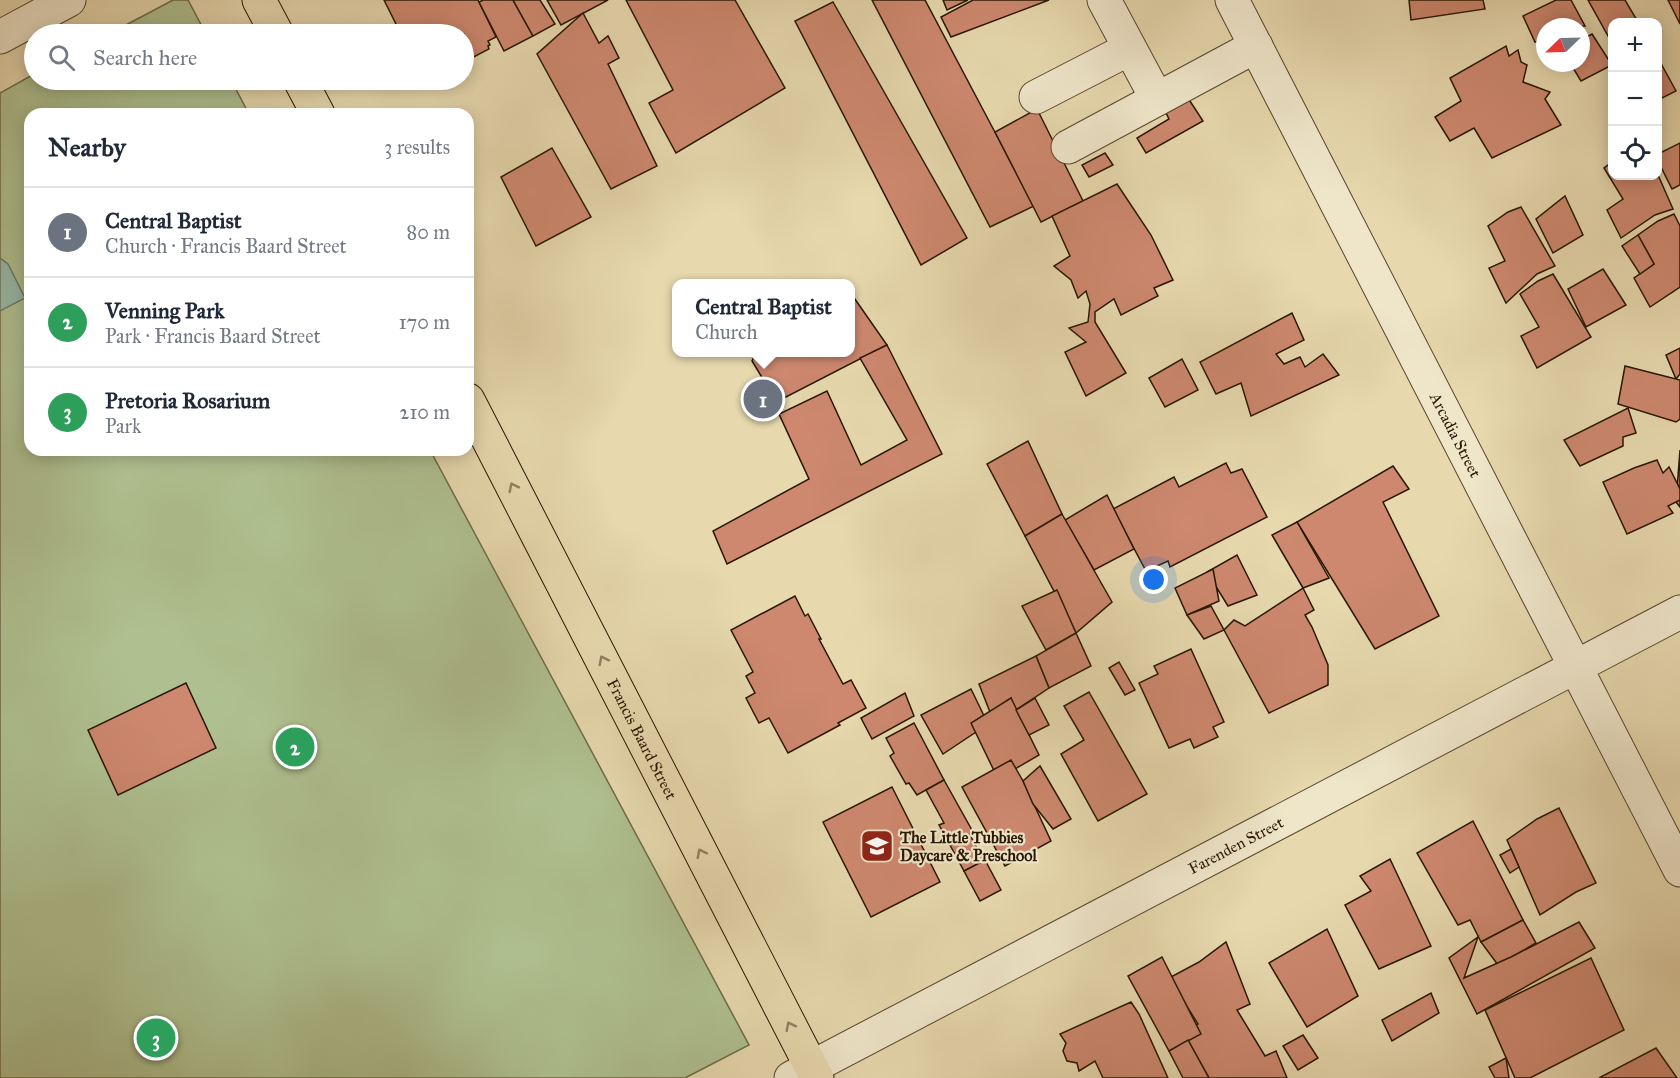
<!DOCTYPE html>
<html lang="en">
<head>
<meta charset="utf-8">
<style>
	body { margin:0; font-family:"IM FELL Great Primer",serif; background:#f2f2f3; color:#1f2937 }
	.controls { position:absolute; right:18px; top:18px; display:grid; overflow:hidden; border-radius:12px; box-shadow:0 3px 15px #0003 }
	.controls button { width:54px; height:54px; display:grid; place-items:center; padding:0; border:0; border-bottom:2px solid #e0e1e3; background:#fff; color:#1f2937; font:30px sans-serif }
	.compass { position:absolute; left:1536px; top:18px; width:54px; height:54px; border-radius:50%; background:#fff; box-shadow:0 3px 15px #0003; rotate:247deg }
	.you { position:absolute; left:1154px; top:580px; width:21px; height:21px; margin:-15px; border:4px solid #fff; border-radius:50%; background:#1a73e8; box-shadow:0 0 0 9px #1a73e833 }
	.badge { display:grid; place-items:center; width:39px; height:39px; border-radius:50%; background:#8f2418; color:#fff; font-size:20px; font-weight:700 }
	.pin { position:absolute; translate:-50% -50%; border:3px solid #fff; box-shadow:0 2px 6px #0006 }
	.popup { position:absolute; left:672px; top:279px; width:183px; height:78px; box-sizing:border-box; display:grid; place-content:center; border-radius:12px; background:#fff; filter:drop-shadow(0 2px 4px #0005); font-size:20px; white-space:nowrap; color:#747a83 }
	.popup b { font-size:22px; color:#1f2937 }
	.popup::after { content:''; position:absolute; left:50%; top:100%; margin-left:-12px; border:12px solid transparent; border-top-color:#fff }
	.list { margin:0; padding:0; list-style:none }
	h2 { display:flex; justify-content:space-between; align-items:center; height:78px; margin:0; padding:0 24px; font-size:26px }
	h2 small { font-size:20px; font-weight:400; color:#747a83 }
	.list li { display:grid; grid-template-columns:39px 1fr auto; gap:18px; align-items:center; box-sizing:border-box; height:90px; padding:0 24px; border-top:2px solid #e0e1e3 }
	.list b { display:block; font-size:22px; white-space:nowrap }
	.list p { margin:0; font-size:20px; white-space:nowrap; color:#747a83 }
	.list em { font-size:20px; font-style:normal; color:#747a83 }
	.icon { flex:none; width:33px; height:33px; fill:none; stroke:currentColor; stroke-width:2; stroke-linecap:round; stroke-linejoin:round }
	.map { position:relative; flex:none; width:1680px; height:1078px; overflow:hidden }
	.search { position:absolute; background:#fff; box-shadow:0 3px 15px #0003; left:24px; top:24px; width:450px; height:66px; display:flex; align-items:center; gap:15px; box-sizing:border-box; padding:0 21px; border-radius:33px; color:#747a83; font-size:22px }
	.panel { position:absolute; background:#fff; box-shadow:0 3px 15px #0003; left:24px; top:108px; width:450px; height:348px; border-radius:18px }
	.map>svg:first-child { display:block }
</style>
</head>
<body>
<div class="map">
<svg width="1680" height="1078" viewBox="0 0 1680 1078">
	<rect width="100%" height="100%" fill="#e7d8ae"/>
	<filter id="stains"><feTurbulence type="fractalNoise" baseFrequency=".00333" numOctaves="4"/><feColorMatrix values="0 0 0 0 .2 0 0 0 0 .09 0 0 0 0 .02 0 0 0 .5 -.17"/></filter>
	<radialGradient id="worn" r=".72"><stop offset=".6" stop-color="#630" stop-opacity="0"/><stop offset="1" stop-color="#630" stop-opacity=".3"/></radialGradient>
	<g fill="#afc090" stroke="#6c6b48" stroke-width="1.5">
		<path d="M173 0H188L206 34H109Z"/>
		<path d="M34 74V80H231L249 114H30V450H430L749 1045 685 1078H0V93Z"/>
	</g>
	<path fill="#97baa9" stroke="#6b7866" stroke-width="1.5" d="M0 258 8 264 25 298 0 311Z"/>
	<g fill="#cd886f" stroke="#281601" stroke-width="1.5">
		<path d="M384 0H478L496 37 488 41 490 45 488 46 489 49 464 62V34H401Z"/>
		<path d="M483 0H513L533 36 504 51 479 2Z"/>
		<path d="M513 0H540L555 24 533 36Z"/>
		<path d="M547 0H608L561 25Z"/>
		<path d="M626 0H735L785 88 676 153 649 103 673 90Z"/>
		<path d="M872 0H925L1034 206 990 227Z"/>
		<path d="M943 0H968L947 10Z"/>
		<path d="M973 0H1049L951 37 941 17Z"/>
		<path d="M1409 0H1483L1485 9 1411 20Z"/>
		<path d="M1556 0H1571L1585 26 1545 27V39L1535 42 1523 16Z"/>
		<path d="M1588 0H1625L1638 22H1612V43Z"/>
		<path d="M1668 0H1680V24Z"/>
		<path d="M833 2 967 238 921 265 795 21Z"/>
		<path d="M583 13 599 43 608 36 619 58 608 64 657 166 611 189 537 54Z"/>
		<path d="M1592 34 1612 65 1581 81 1570 63H1581V40Z"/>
		<path d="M1506 46 1509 56 1518 50 1521 62 1527 65 1523 82 1550 92 1545 99 1561 125 1492 158 1474 128 1450 141 1435 117 1461 101 1450 78Z"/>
		<path d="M1658 58 1676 91 1658 100Z"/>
		<path d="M1188 98 1203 121 1146 153 1137 138 1169 119 1165 111Z"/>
		<path d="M1037 109 1083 201 1041 222 995 132Z"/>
		<path d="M1680 143V185L1672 189 1658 161V154Z"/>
		<path d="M552 148 591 217 536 246 501 177Z"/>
		<path d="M1105 153 1113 165 1089 177 1082 165Z"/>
		<path d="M1612 162V176L1658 175 1673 209 1655 215 1621 238 1607 210 1623 199 1604 168Z"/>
		<path d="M1117 184 1151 235 1173 280 1154 288 1158 296 1121 315 1114 299 1095 312V322L1126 373 1086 396 1065 352 1086 342 1069 328 1088 322 1090 304 1086 291 1078 298 1071 280 1054 266 1070 256 1052 216Z"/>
		<path d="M1565 196 1583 235 1553 253 1536 219Z"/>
		<path d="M1521 207 1555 266 1537 274 1506 303 1489 268 1505 261 1488 226 1508 212Z"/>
		<path d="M1674 214 1680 226V287L1650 307 1634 278 1654 264 1638 235 1658 221Z"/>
		<path d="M1638 235 1654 264 1640 274 1622 246Z"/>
		<path d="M1603 269 1626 305 1586 327 1568 289Z"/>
		<path d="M1553 274 1591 337 1537 368 1521 336 1539 327 1520 294 1538 281Z"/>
		<path d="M850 292 887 345 784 398 779 389 766 384 752 361 756 352H850Z"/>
		<path d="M1292 313 1304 340 1276 354 1284 364 1300 357 1305 367 1323 354 1339 375 1251 416 1241 383 1216 394 1200 362Z"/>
		<path d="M887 345 942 454 727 564 713 531 809 479 779 414 827 391 861 465 907 440 860 358Z"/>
		<path d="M1680 348V374L1676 379 1666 355Z"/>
		<path d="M1182 359 1198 390 1165 407 1149 378Z"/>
		<path d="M1625 366 1680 380V419L1676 422 1618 404Z"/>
		<path d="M1628 408 1636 433 1623 437V446L1580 466 1564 440Z"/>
		<path d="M1028 441 1062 514 1025 536 987 464Z"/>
		<path d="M1680 450V507L1676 502Z"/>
		<path d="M1657 460 1663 473 1669 467 1680 489V500L1668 506 1673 513 1627 534 1603 482 1634 468Z"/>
		<path d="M1226 463 1231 473 1242 469 1267 517 1170 567 1168 561 1146 571 1113 509 1174 477 1179 487Z"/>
		<path d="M1393 466 1409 489 1383 502 1439 616 1375 649 1297 522Z"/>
		<path d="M1107 495 1134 549 1094 570 1065 520Z"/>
		<path d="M1062 514 1112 602 1076 633 1025 536Z"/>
		<path d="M1297 522 1329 578 1303 588 1272 535Z"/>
		<path d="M1237 555 1257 595 1228 606 1207 572Z"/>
		<path d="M1213 569 1219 601 1187 615 1175 588Z"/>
		<path d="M1303 588 1314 610 1305 615 1312 627 1328 665V685L1269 713 1224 630 1234 620 1245 626Z"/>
		<path d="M1057 590 1076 633 1046 650 1022 606Z"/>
		<path d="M795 596 805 616 808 614 821 639H819L843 684 851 680 866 708 838 723 840 725 788 753 769 718 759 723 746 698 755 693 746 676 753 672 731 630Z"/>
		<path d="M1211 606 1224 630 1204 639 1187 615Z"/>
		<path d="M1076 633 1091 666 1049 688 1036 656Z"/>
		<path d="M1191 649 1224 722 1213 727 1218 737 1194 748 1190 739 1169 748 1139 683 1158 674 1154 666Z"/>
		<path d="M1036 656 1049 688 1016 710 1011 698 990 712 979 684Z"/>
		<path d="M1119 662 1135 690 1125 695 1109 668Z"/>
		<path d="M186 683 216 748 118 795 88 730Z"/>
		<path d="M971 689 988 724 943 754 921 715Z"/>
		<path d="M1089 692 1147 794 1098 821 1061 754 1084 740 1064 706Z"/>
		<path d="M905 693 914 716 872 739 861 718Z"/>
		<path d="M1011 698 1039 755 998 779 971 723Z"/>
		<path d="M1035 698 1049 725 1029 735 1016 710Z"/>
		<path d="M914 723 944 780 917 795 909 783 906 784 890 756 894 753 886 738Z"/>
		<path d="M1011 760 1023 781 1051 841 1005 866 962 787Z"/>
		<path d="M1040 766 1071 819 1053 829 1033 804 1023 781Z"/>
		<path d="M944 780 973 832 950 845 939 825 944 823 926 790Z"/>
		<path d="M892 787 940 882 871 917 823 822Z"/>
		<path d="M1559 808 1596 883 1576 892 1540 915 1507 840 1537 819Z"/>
		<path d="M1473 821 1523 920 1481 942 1470 920 1458 925 1417 853Z"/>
		<path d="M970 835 984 861 964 871 950 845Z"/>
		<path d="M1511 849 1519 867 1510 873 1500 855Z"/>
		<path d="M1390 859 1431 946 1379 969 1345 905 1371 891 1360 876Z"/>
		<path d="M985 860 1001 890 980 901 964 871Z"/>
		<path d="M1523 920 1536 943 1498 965 1481 942Z"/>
		<path d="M1579 922 1595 948 1477 1014 1449 958 1478 937 1464 978 1511 957Z"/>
		<path d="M1327 929 1358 996 1307 1027 1269 963Z"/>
		<path d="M1226 942 1250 1004 1237 1010 1265 1056 1276 1051 1287 1078H1209L1183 1031 1198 1024 1169 978 1199 962Z"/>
		<path d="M1162 957 1201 1034 1169 1051 1128 976Z"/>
		<path d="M1591 958 1624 1030 1530 1078H1515L1485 1010Z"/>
		<path d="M1431 993 1439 1013 1392 1041 1382 1020Z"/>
		<path d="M1131 1002 1139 1014 1168 1078H1103L1095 1061 1079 1071 1077 1063 1067 1061 1063 1051 1066 1043 1060 1034Z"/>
		<path d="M1303 1035 1318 1058 1298 1070 1283 1046Z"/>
		<path d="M1188 1040 1209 1078H1183L1169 1051Z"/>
		<path d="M1656 1048 1677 1078H1599Z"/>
		<path d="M1506 1058 1509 1078H1495L1489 1067Z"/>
	</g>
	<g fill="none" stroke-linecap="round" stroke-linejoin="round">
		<defs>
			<g id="minor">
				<path d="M1104 0 1157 99"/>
				<path id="s1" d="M1232 0 1680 870"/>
				<path d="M0 37 69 0"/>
				<path d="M1036 97 1129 49"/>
				<path d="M1068 147 1256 46"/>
				<path id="s2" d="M791 1078 1680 612"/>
			</g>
			<g id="major">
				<path d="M259 0 277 34"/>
				<path d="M300 80 318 114"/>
				<path id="s3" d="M468 400 817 1078"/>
			</g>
		</defs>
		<use href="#minor" stroke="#58462c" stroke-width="35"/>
		<use href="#major" stroke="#281601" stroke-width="35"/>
		<use href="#minor" stroke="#efe6ca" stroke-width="33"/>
		<use href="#major" stroke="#e7d8ae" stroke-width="33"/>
	</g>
	<defs><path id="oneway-chevron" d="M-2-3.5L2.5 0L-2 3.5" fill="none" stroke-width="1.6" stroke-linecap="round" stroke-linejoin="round" transform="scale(1.5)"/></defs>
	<g stroke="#918160">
		<use href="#oneway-chevron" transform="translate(513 487) rotate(-117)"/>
		<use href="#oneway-chevron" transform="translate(603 660) rotate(-117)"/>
		<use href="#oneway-chevron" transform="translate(701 853) rotate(-117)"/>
		<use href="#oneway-chevron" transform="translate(790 1026) rotate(-117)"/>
	</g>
	<defs>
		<symbol id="school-square" viewBox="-11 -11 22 22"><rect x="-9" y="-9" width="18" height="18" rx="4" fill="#8f2418" stroke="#efe6ca"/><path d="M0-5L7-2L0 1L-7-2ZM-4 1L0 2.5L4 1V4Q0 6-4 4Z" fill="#fff"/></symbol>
	</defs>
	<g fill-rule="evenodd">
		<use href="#school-square" x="858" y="827" width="38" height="38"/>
	</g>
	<g text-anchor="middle" stroke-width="4.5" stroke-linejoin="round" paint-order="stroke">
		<g font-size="16" fill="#281601" stroke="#efe6ca">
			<text dy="6" stroke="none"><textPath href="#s1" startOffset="489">Arcadia Street</textPath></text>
			<text dy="6" stroke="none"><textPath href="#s3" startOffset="381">Francis Baard Street</textPath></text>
			<text dy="6" stroke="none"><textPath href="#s2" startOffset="502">Farenden Street</textPath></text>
		</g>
		<g font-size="16" font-weight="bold" fill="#281601" stroke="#efe6ca" text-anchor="start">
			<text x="900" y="843">The Little Tubbies<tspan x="900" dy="18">Daycare &amp; Preschool</tspan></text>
		</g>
	</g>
	<rect width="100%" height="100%" filter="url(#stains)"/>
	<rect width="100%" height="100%" fill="url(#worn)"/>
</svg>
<div class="controls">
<button>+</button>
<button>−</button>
<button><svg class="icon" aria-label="locate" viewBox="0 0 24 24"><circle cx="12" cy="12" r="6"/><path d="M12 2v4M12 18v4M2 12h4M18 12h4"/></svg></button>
</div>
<svg class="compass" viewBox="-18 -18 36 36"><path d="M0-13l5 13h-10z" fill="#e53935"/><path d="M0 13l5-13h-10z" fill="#747a83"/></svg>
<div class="you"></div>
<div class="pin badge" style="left:763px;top:399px;background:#6b7280">1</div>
<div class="popup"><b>Central Baptist</b>Church</div>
<div class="pin badge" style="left:295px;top:747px;background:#2e9e5b">2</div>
<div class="pin badge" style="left:156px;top:1038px;background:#2e9e5b">3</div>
<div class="search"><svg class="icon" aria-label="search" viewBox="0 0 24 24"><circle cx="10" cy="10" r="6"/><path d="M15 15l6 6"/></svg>Search here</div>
<section class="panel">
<h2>Nearby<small>3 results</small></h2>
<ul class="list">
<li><span class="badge" style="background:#6b7280">1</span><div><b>Central Baptist</b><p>Church · Francis Baard Street</p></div><em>80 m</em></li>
<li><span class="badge" style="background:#2e9e5b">2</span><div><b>Venning Park</b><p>Park · Francis Baard Street</p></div><em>170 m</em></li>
<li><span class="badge" style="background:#2e9e5b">3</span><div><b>Pretoria Rosarium</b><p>Park</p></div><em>210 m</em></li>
</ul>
</section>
</div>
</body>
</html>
